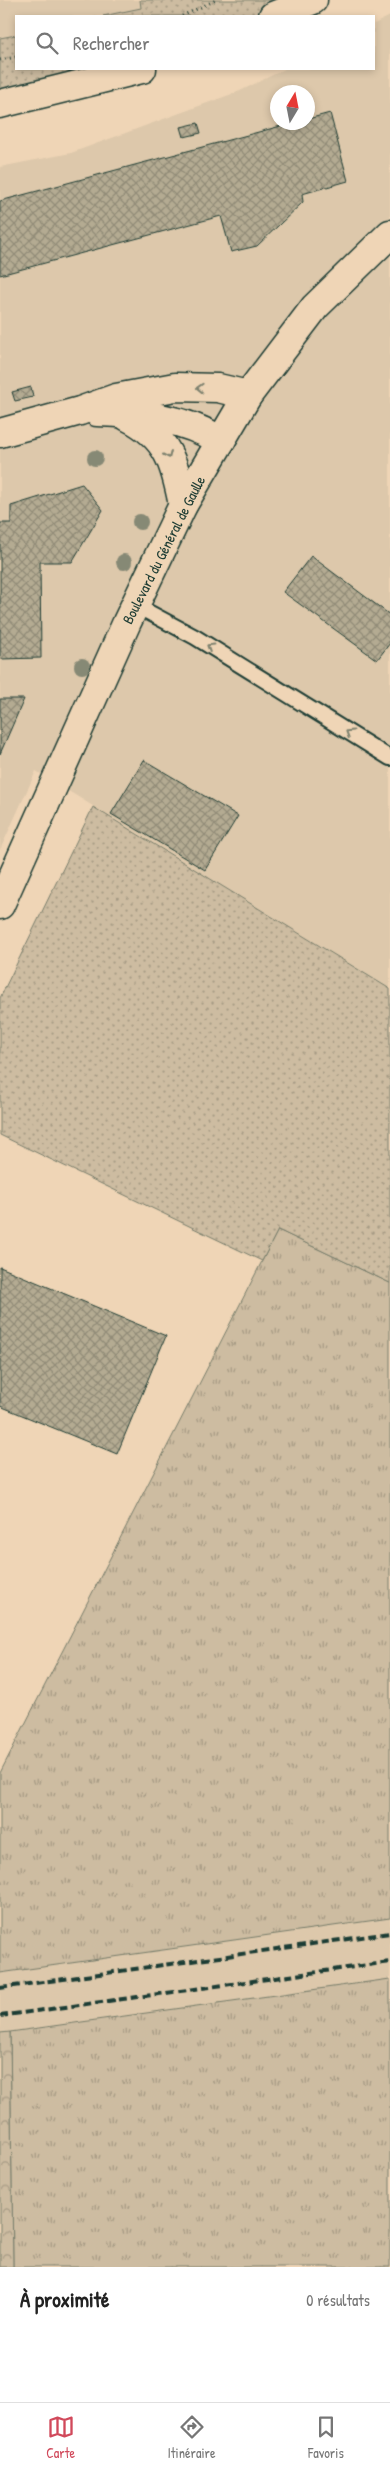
<!DOCTYPE html>
<html lang="fr">
<head>
<meta charset="utf-8">
<style>
	body { margin:0; font-family:"Patrick Hand",sans-serif; background:#f6f6f6; color:#222 }
	.compass { position:absolute; left:270px; top:85px; width:45px; height:45px; border-radius:50%; background:#fff; box-shadow:0 2px 8px #0003; rotate:10deg }
	.list { margin:0; padding:0; list-style:none }
	h2 { display:flex; justify-content:space-between; align-items:center; height:65px; margin:0; padding:0 20px; font-size:21px }
	h2 small { font-size:16px; font-weight:400; color:#767676 }
	.icon { flex:none; width:28px; height:28px; fill:none; stroke:currentColor; stroke-width:2; stroke-linecap:round; stroke-linejoin:round }
	.map { position:relative; flex:none; width:390px; height:2267px; overflow:hidden }
	.search { position:absolute; background:#fff; box-shadow:0 2px 8px #0003; left:15px; right:15px; top:15px; height:55px; display:flex; align-items:center; gap:12px; box-sizing:border-box; padding:0 18px; border-radius:0px; color:#767676; font-size:19px }
	.sheet { height:135px; background:#fff }
	nav { display:flex; justify-content:space-around; align-items:center; box-sizing:border-box; height:70px; border-top:1px solid #e0e0e0; background:#fff; font-size:14px; color:#767676 }
	nav a { display:grid; justify-items:center; gap:2px }
	nav .on { color:#d1495b }
	.map>svg:first-child { display:block }
</style>
</head>
<body>
<div class="map">
<svg width="390" height="2267" viewBox="0 0 390 2267">
	<defs>
		<pattern id="grass-tufts" width="24" height="20" patternUnits="userSpaceOnUse" patternTransform="scale(1.25)"><rect width="24" height="20" fill="#cdbca1"/><path d="M3 7l-1-3M5 7V3M7 7l1-3M15 17l-1-3M17 17v-4M19 17l1-3" fill="none" stroke="#a69a84"/></pattern>
		<pattern id="forest-crowns" width="20" height="18" patternUnits="userSpaceOnUse" patternTransform="scale(1.25)"><rect width="20" height="18" fill="#cdbca1"/><path d="M2 6a3 3 0 1 1 6 0M12 15a3 3 0 1 1 6 0" fill="none" stroke="#a69a84"/></pattern>
		<pattern id="garden-dots" width="8" height="8" patternUnits="userSpaceOnUse" patternTransform="scale(1.25)"><rect width="8" height="8" fill="#cdbca1"/><path d="M2 2h.1M6 6h.1" fill="none" stroke="#a69a84" stroke-width="1.8" stroke-linecap="round"/></pattern>
		<pattern id="building-cross-hatch" width="8" height="8" patternUnits="userSpaceOnUse" patternTransform="scale(1.25)"><rect width="8" height="8" fill="#b4ab92"/><path d="M0 0l8 8M0 8l8-8" fill="none" stroke="#928c78"/></pattern>
	</defs>
	<rect width="100%" height="100%" fill="#efd5b6"/>
	<filter id="ink" filterUnits="userSpaceOnUse"><feTurbulence type="fractalNoise" baseFrequency=".02" numOctaves="2"/><feDisplacementMap in="SourceGraphic" scale="10" xChannelSelector="R" yChannelSelector="G"/><feConvolveMatrix kernelMatrix="1 2 1 2 8 2 1 2 1" color-interpolation-filters="sRGB"/></filter>
	<g filter="url(#ink)">
		<g fill="#ddc8ab" fill-rule="evenodd">
			<path d="M0 0H140L141 8 103 16H16V35L0 38Z"/>
			<path d="M390 16V989L36 771 0 850V167L71 153 240 91 285 69H374V24ZM278 92H308V122H278Z"/>
			<path d="M390 1918V1979L0 2033V1973Z"/>
		</g>
		<g fill="url(#grass-tufts)" stroke="#767c6a">
			<path d="M278 1230 390 1283V1918L0 1973V1773Z"/>
			<path d="M390 1979V2267H13L10 2032Z"/>
		</g>
		<path fill="url(#forest-crowns)" stroke="#767c6a" d="M10 2032 13 2267H0V2033Z"/>
		<g fill="url(#garden-dots)" stroke="#767c6a">
			<path d="M140 0H313L273 16H103L141 8Z"/>
			<path d="M16 35V69H142L0 104V38Z"/>
			<path d="M93 807 390 989V1283L278 1230 262 1261 0 1135V998Z"/>
		</g>
		<g fill="url(#building-cross-hatch)" stroke="#1f3d34">
			<path d="M330 113 348 181 302 194 303 202 257 246 231 252 221 216 0 275V201L296 122H308V119Z"/>
			<path d="M198 123 201 133 184 137 181 127Z"/>
			<path d="M31 387 33 397 15 401 12 392Z"/>
			<path d="M82 484 103 510 72 562H40L41 658 0 659V523H11V506Z"/>
			<path d="M311 556 390 615V643L377 660 283 592Z"/>
			<path d="M0 699H24L0 754Z"/>
			<path d="M144 760 238 816 205 870 111 814Z"/>
			<path d="M0 1267 166 1336 117 1454 0 1406Z"/>
		</g>
		<g fill="none" stroke-linecap="round" stroke-linejoin="round">
			<defs>
				<path id="lane" d="M135 605 195 637 390 758"/>
				<g id="street">
					<path d="M97 412C139 413 185 418 221 441"/>
					<path d="M128 417C168 437 175 464 183 505"/>
					<path d="M0 433 80 411 116 398 175 387 218 388 248 395"/>
					<path d="M0 905 127 622 183 505 248 395 315 307 390 234"/>
				</g>
				<g id="secondary">
					<path d="M273 16 313 0"/>
					<path d="M0 104 142 69"/>
				</g>
			</defs>
			<use href="#lane" stroke="#1f3d34" stroke-width="18"/>
			<use href="#street" stroke="#1f3d34" stroke-width="31"/>
			<use href="#secondary" stroke="#1f3d34" stroke-width="31"/>
			<g stroke="#1f3d34" stroke-width="3" stroke-dasharray="1 4" stroke-linecap="butt">
				<path d="M182 16 216 0"/>
				<path d="M0 60 16 57"/>
			</g>
			<use href="#lane" stroke="#efd5b6" stroke-width="14"/>
			<use href="#street" stroke="#efd5b6" stroke-width="28"/>
			<use href="#secondary" stroke="#efd5b6" stroke-width="28"/>
			<g stroke="#1f3d34" stroke-width="4" stroke-dasharray="8 4" stroke-linecap="butt">
				<path d="M0 1988 390 1933"/>
				<path d="M0 2016 390 1962"/>
			</g>
		</g>
		<g fill="#868975">
			<circle cx="95" cy="458" r="8"/>
			<circle cx="140" cy="522" r="8"/>
			<circle cx="124" cy="562" r="8"/>
			<circle cx="82" cy="666" r="8"/>
		</g>
		<defs><path id="oneway-chevron" d="M-2-3.5L2.5 0L-2 3.5" fill="none" stroke-width="1.6" stroke-linecap="round" stroke-linejoin="round" transform="scale(1.25)"/></defs>
		<g stroke="#7d816e">
			<use href="#oneway-chevron" transform="translate(200 388) rotate(-178)"/>
			<use href="#oneway-chevron" transform="translate(168 455) rotate(66)"/>
			<use href="#oneway-chevron" transform="translate(210 647) rotate(-148)"/>
			<use href="#oneway-chevron" transform="translate(349 733) rotate(-148)"/>
		</g>
	</g>
	<g text-anchor="middle" stroke-width="5" stroke-linejoin="round" paint-order="stroke">
		<g font-size="15" fill="#1f3d34" stroke="#efd5b6">
			<text transform="translate(164 550) rotate(-63)" y="5">Boulevard du Général de Gaulle</text>
		</g>
	</g>
</svg>
<svg class="compass" viewBox="-18 -18 36 36"><path d="M0-13l5 13h-10z" fill="#e53935"/><path d="M0 13l5-13h-10z" fill="#767676"/></svg>
<div class="search"><svg class="icon" aria-label="search" viewBox="0 0 24 24"><circle cx="10" cy="10" r="6"/><path d="M15 15l6 6"/></svg>Rechercher</div>
</div>
<section class="sheet">
<h2>À proximité<small>0 résultats</small></h2>
<ul class="list">
</ul>
</section>
<nav>
<a class="on"><svg class="icon" aria-label="map" viewBox="0 0 24 24"><path d="M3 6l6-2 6 2 6-2v14l-6 2-6-2-6 2zM9 4v14M15 6v14"/></svg>Carte</a>
<a><svg class="icon" aria-label="directions" viewBox="0 0 24 24"><path d="M12 3l9 9-9 9-9-9zM9 14v-3h6M13 9l2 2-2 2"/></svg>Itinéraire</a>
<a><svg class="icon" aria-label="saved" viewBox="0 0 24 24"><path d="M7 4h10v16l-5-4-5 4z"/></svg>Favoris</a>
</nav>
</body>
</html>
